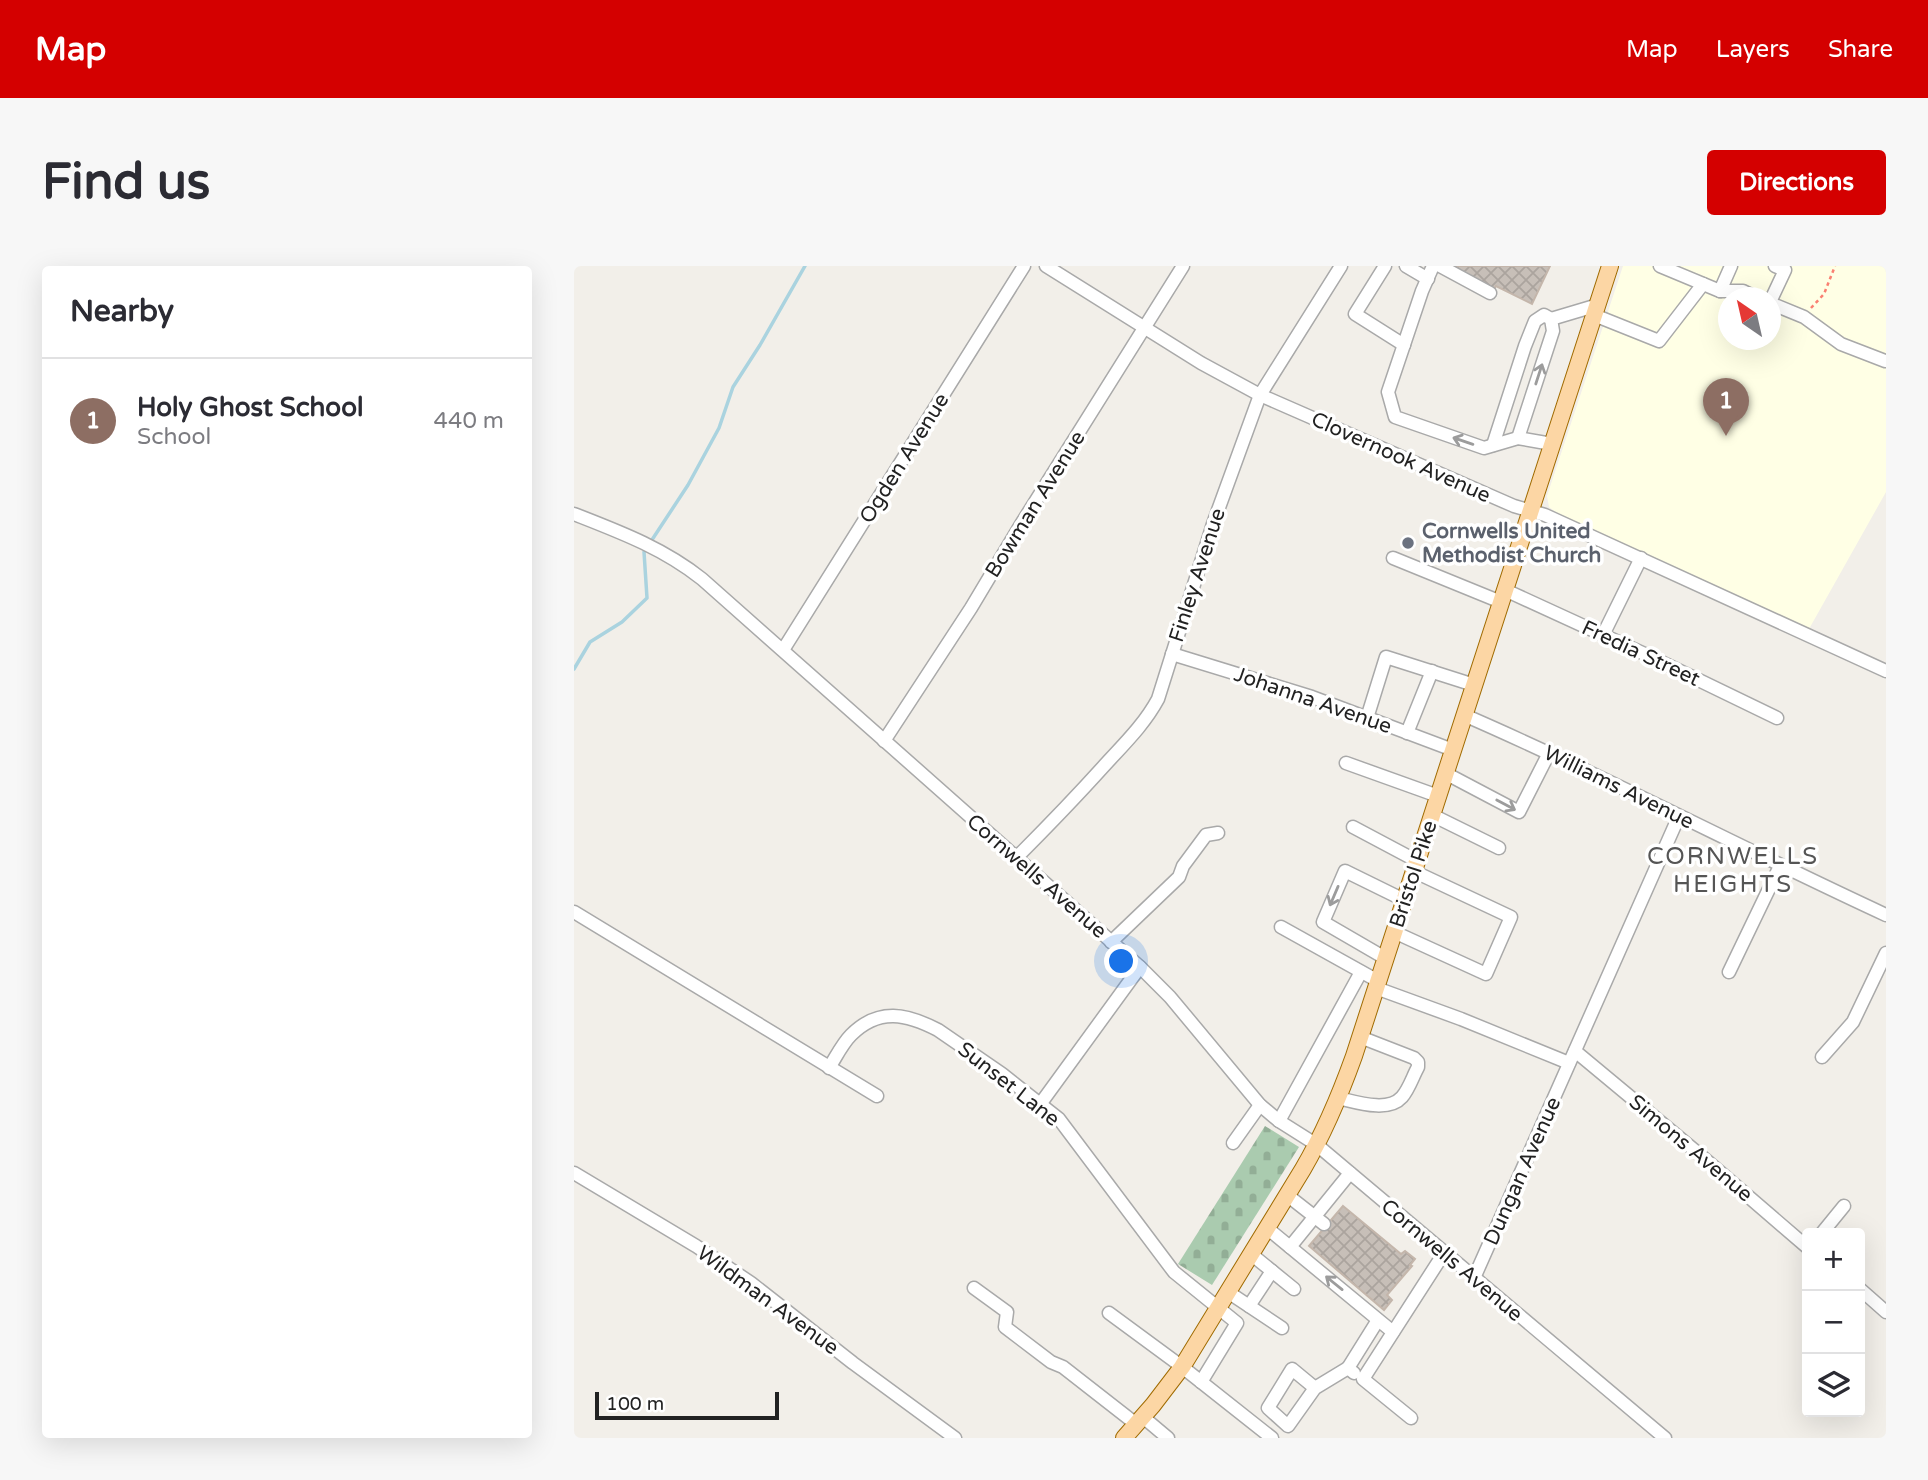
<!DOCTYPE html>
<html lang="en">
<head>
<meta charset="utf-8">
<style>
	body { margin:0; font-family:"Varela Round",sans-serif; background:#f7f7f7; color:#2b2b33 }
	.controls { position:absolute; right:21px; bottom:21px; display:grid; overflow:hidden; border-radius:7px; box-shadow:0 7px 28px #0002 }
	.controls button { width:63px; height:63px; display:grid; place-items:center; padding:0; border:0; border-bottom:2px solid #e1e1e2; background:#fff; color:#2b2b33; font:35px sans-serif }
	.compass { position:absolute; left:1144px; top:21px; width:63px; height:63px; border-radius:50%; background:#fff; box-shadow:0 7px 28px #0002; rotate:326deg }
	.scale { position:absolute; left:21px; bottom:18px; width:184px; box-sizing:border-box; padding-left:7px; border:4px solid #222; border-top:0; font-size:19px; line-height:24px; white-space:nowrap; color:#222; -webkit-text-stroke:5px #fff; paint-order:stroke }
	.you { position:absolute; left:548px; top:696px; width:24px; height:24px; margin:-18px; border:5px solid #fff; border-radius:50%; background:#1a73e8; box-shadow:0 0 0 10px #1a73e833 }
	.badge { display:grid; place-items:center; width:46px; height:46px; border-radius:50%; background:#d40000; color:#fff; font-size:23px; font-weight:700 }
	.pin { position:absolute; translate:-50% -58px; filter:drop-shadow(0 2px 4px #0008) }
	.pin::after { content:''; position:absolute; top:37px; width:24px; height:21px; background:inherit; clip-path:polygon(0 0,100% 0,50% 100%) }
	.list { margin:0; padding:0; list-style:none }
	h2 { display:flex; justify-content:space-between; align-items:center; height:91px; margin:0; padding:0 28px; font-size:30px }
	h2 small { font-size:23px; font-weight:400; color:#7c7c81 }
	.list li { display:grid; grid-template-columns:46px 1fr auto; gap:21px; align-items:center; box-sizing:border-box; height:126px; padding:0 28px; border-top:2px solid #e1e1e2 }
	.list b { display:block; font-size:26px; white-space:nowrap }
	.list p { margin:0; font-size:23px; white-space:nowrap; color:#7c7c81 }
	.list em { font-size:23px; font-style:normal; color:#7c7c81 }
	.icon { flex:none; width:38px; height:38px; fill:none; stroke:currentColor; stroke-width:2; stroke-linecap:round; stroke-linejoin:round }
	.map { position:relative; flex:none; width:1312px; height:1172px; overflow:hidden; border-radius:7px }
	header { display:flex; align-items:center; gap:42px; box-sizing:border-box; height:98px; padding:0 35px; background:#d40000; color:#fff }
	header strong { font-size:33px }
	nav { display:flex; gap:38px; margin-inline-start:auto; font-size:24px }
	.intro { display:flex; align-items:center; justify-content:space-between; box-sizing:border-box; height:168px; padding:0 42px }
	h1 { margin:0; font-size:49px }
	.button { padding:18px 32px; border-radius:7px; background:#d40000; color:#fff; font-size:24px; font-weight:700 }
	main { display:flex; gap:42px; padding:0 42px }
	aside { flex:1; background:#fff; border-radius:7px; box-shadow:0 7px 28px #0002 }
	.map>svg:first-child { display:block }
</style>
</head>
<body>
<header>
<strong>Map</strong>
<nav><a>Map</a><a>Layers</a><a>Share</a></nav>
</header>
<div class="intro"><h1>Find us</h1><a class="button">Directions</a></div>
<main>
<aside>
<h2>Nearby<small></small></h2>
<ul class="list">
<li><span class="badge" style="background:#8d6e63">1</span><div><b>Holy Ghost School</b><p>School</p></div><em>440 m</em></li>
</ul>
</aside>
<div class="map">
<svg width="1312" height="1172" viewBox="0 0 1312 1172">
	<defs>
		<pattern id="cemetery-stones" width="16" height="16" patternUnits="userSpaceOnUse" patternTransform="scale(1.75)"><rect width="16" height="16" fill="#aacbaf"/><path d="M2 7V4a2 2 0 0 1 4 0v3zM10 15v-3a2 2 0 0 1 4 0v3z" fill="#92ae96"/></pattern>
		<pattern id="building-cross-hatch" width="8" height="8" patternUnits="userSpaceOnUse" patternTransform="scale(1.75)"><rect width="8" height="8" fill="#c7bfb8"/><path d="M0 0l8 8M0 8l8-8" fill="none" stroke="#aba49e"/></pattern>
	</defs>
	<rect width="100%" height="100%" fill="#f2efe9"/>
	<path fill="#ffffe5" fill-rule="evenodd" d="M1049 0H1312V226L1235 363 983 247 975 241 973 230ZM1154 32H1196V74H1154Z"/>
	<path fill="url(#cemetery-stones)" d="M691 860 725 881 638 1019 604 998Z"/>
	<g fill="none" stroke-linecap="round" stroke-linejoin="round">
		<path stroke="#aad3df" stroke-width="3.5" d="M0 403 16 376 48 356 73 332 70 286 114 219 145 162 159 121 186 79 231 0"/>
	</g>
	<g fill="url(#building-cross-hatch)" stroke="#c4b6ab" stroke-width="2">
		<path d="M880 0H976L958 38 922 20 920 23 879 2Z"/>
		<path d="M769 940 827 988 831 985 841 993 836 999 838 1000 813 1029 818 1034 810 1044 735 980Z"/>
	</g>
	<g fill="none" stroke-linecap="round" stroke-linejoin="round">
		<defs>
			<g id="minor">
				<path d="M472 0 627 97 686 129 940 240 971 249 1312 405"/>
				<path d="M811 0 781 48 830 79"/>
				<path d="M832 0 854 13"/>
				<path d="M859 0 848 25 814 126 821 151 910 182 944 172 978 178"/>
				<path d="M866 0 916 27"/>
				<path d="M1086 0 1146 25H1169L1183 32"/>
				<path d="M1146 25 1157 0"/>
				<path d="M1196 36 1211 4 1201 0"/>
				<path d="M1196 37 1230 51 1267 78 1311 95"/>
				<path d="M1020 49 1085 75 1129 18"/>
				<path d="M977 53 1024 39"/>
				<path d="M919 179 951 80 961 55 970 49 977 53 979 65 944 172"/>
				<path d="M0 248C46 266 89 282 128 313L566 701 596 731 686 839 705 855 743 879 1091 1172"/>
				<path d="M819 292 927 336"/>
				<path d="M931 324 1075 390 1203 452"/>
				<path d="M1029 369 1067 292"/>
				<path d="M209 384 450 0"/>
				<path d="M598 388 738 431 879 484"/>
				<path d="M890 449C1033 511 1171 584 1312 649"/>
				<path d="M793 452 812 391 900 419"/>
				<path d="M833 467 858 405"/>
				<path d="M310 475 397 342 446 260 609 0"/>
				<path d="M772 497 864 530"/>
				<path d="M871 507 945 546 975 487"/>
				<path d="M858 549 925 582"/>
				<path d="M779 561 843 595"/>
				<path d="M442 592C472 562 501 532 529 501 549 479 570 459 584 433L639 258 686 129 767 0"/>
				<path d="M0 646 303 830"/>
				<path d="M707 661 804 715"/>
				<path d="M820 666 912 708 937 651 839 605"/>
				<path d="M537 676 605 611 609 600 632 569 644 567"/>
				<path d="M811 692 749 656 771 605 830 634"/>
				<path d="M1155 706 1206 600"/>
				<path d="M802 722 887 753 995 797"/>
				<path d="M1001 785 1125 888 1233 981"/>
				<path d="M1248 791 1279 756 1312 687"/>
				<path d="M255 802C262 791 268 778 277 769 305 741 333 748 364 764L428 808 485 853 600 1006 663 1057 627 1116"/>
				<path d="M764 832C782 836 814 847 828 831 835 823 839 810 844 801V796L840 792 786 771"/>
				<path d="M467 837 566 701"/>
				<path d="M705 855 787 706"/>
				<path d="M659 877 686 839"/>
				<path d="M0 907 122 980 177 1017 279 1097 381 1172"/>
				<path d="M713 929 750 958"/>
				<path d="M693 962 819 1066"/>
				<path d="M1248 967 1270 940"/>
				<path d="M716 981 776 907"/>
				<path d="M677 988 720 1023"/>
				<path d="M900 1012 1105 550"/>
				<path d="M400 1022 433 1046 431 1061 477 1096 489 1101 562 1158"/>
				<path d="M1286 1023 1312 1046"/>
				<path d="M654 1026 708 1062"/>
				<path d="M675 1040 698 1005"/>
				<path d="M535 1047 607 1100 698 1172"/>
				<path d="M780 1107 774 1102 804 1054"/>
				<path d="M741 1122 714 1160 694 1142 718 1103 741 1122 774 1102"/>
				<path d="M569 1151 594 1172"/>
				<path d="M837 1152 789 1113 870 987"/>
			</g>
			<path id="major" d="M550 1172 579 1139 608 1101 729 903C750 867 766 829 780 790L1036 0"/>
		</defs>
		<use href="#minor" stroke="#a9a9a9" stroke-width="15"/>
		<use href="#major" stroke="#a06b00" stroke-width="18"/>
		<path stroke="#fa8072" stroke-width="2.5" stroke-dasharray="3.5 3.5" stroke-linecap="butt" d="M1237 42 1250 28 1261 0"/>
		<use href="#minor" stroke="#fff" stroke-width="12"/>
		<use href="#major" stroke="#fcd6a4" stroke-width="16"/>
	</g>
	<defs><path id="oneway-shaft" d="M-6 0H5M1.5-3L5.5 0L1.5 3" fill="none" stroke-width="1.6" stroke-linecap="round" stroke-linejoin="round" transform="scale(1.75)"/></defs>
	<g stroke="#9c9c9c">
		<use href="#oneway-shaft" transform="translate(965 108) rotate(-72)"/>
		<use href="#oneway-shaft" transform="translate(889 175) rotate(-161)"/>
		<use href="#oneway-shaft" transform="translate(932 539) rotate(28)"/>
		<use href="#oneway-shaft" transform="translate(760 630) rotate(113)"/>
		<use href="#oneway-shaft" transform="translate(760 1017) rotate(-141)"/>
	</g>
	<circle fill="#6b7280" stroke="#fff" stroke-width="2.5" cx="834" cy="277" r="7"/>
	<g text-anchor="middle" stroke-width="7" stroke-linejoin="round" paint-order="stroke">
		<g font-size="21" fill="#222" stroke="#fff">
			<text transform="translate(827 191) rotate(24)" y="7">Clovernook Avenue</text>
			<text transform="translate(330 192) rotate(-58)" y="7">Ogden Avenue</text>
			<text transform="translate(461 238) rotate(-58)" y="7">Bowman Avenue</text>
			<text transform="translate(623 309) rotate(-72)" y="7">Finley Avenue</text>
			<text transform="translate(1067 387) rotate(25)" y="7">Fredia Street</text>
			<text transform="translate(739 434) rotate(19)" y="7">Johanna Avenue</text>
			<text transform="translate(1045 521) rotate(26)" y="7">Williams Avenue</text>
			<text transform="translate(839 608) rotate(-72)" y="7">Bristol Pike</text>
			<text transform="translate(463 610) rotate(41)" y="7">Cornwells Avenue</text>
			<text transform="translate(435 818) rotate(38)" y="7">Sunset Lane</text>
			<text transform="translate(1117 882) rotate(40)" y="7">Simons Avenue</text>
			<text transform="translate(948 905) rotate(-66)" y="7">Dungan Avenue</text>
			<text transform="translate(878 994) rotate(40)" y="7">Cornwells Avenue</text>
			<text transform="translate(194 1034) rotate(36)" y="7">Wildman Avenue</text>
		</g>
		<g font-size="21" font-weight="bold" fill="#5b616d" stroke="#fff" text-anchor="start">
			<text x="848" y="272">Cornwells United<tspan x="848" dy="24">Methodist Church</tspan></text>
		</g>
		<g font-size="24" letter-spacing="2" fill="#555" stroke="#fff">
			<text x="1159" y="598">CORNWELLS<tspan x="1159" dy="28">HEIGHTS</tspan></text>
		</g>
	</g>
</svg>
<div class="controls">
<button>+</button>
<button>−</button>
<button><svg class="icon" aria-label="layers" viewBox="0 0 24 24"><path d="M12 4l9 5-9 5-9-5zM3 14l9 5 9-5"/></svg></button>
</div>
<svg class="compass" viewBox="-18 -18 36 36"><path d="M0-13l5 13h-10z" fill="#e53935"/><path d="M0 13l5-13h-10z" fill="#7c7c81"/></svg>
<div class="scale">100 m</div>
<div class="you"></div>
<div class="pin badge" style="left:1152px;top:170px;background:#8d6e63">1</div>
</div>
</main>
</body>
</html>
